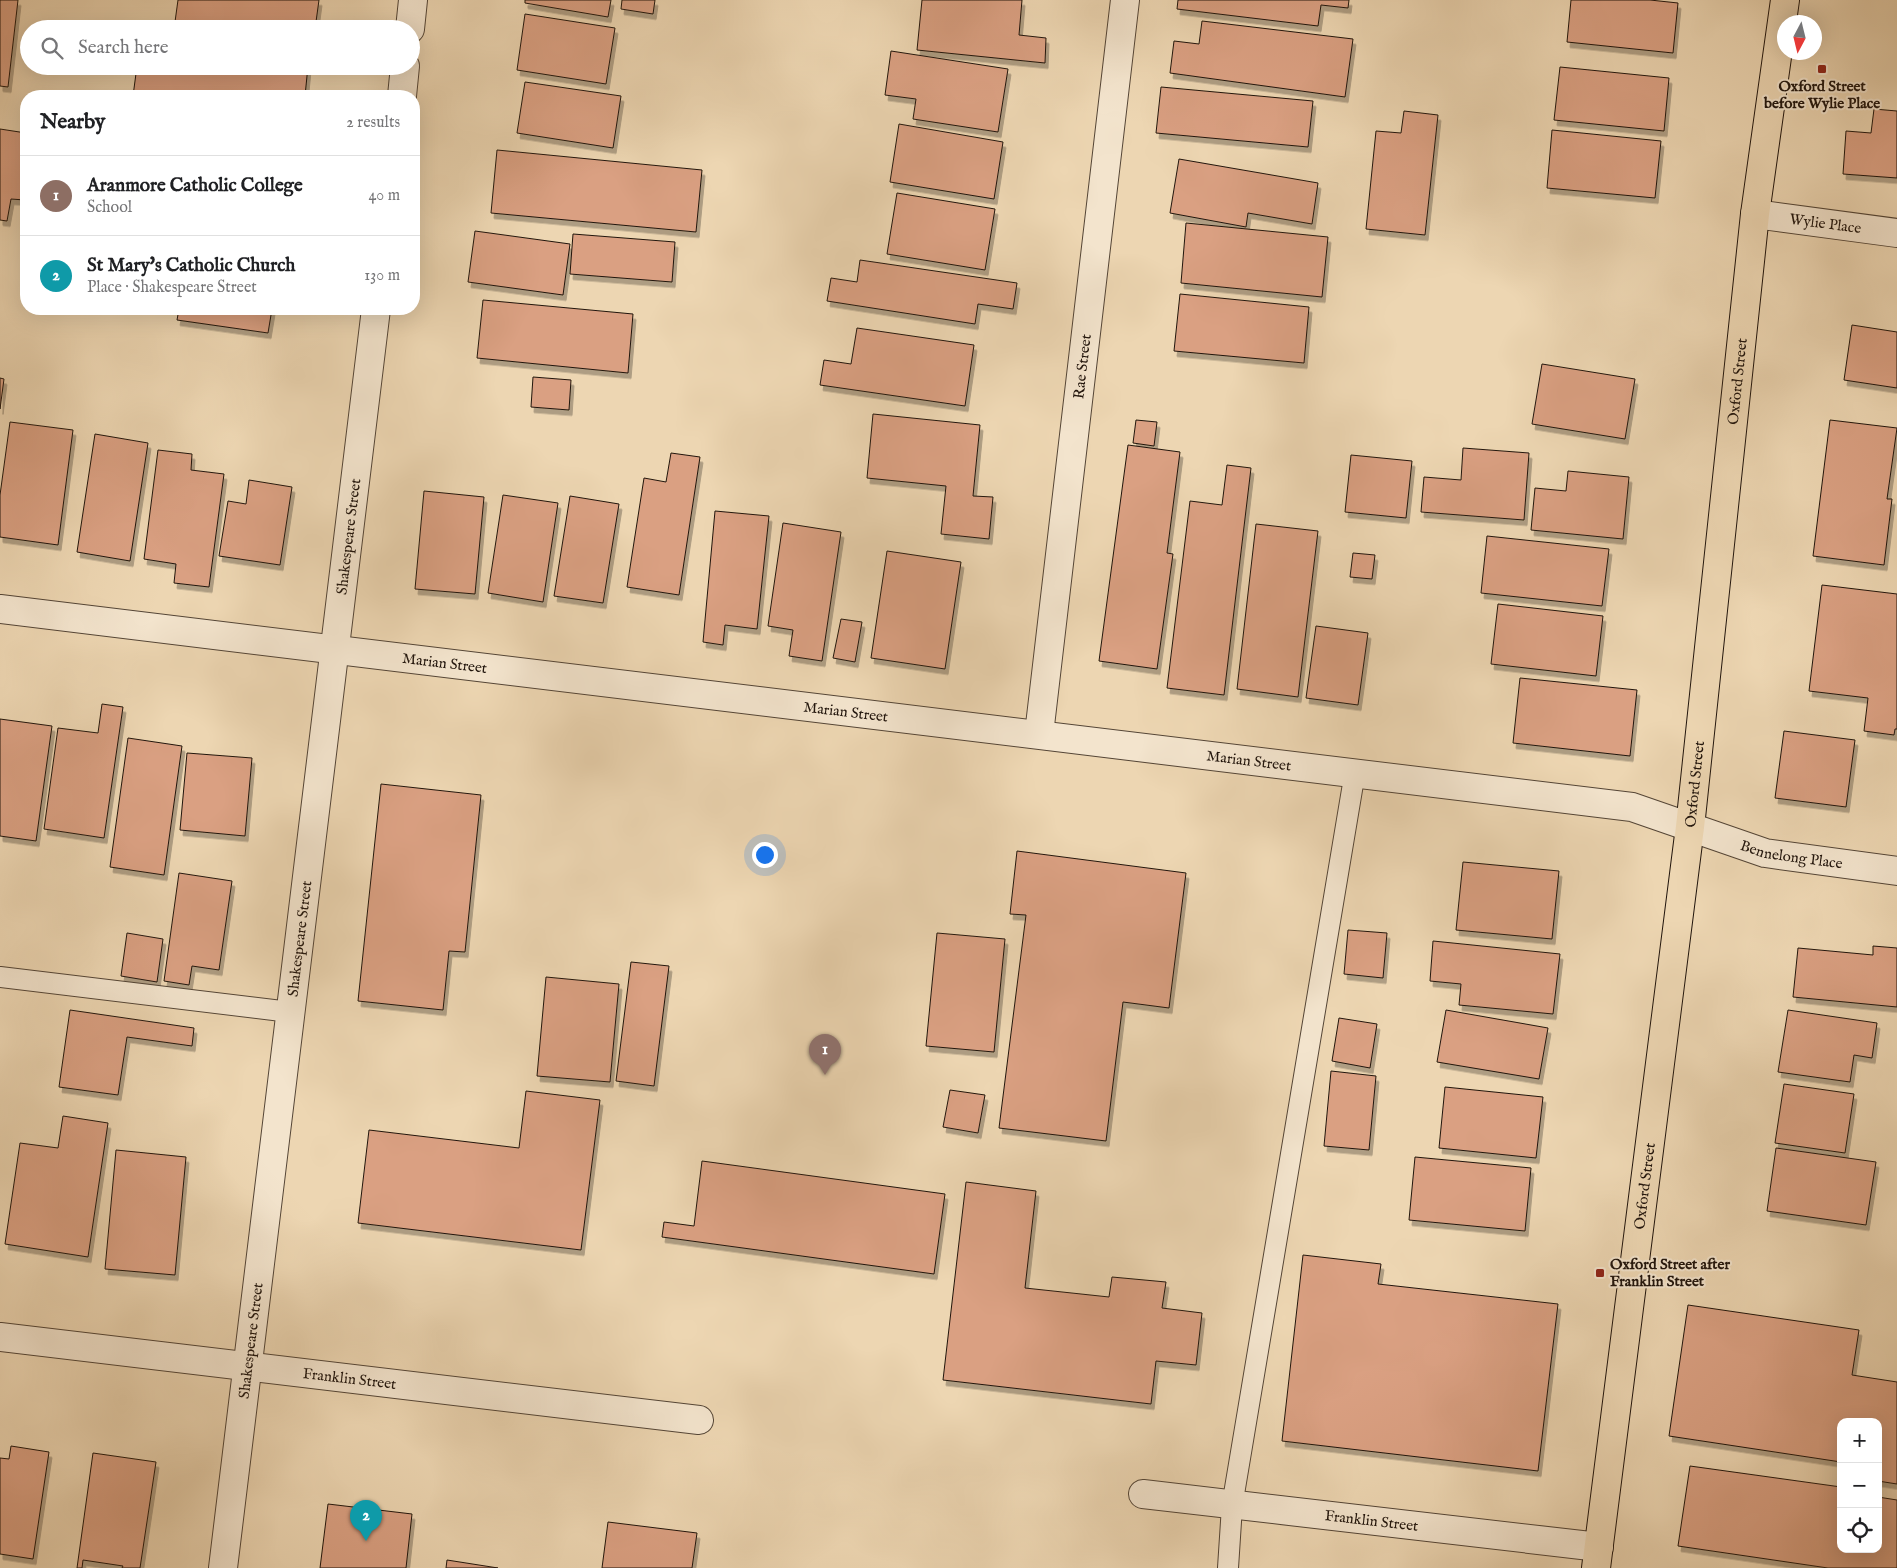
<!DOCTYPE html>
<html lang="en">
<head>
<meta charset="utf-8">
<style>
	body { margin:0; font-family:"IM FELL English",serif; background:#f2f2f2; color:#202124 }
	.controls { position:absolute; right:15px; bottom:15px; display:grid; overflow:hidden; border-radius:10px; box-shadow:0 5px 20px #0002 }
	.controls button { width:45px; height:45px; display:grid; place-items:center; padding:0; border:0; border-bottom:1px solid #e0e0e0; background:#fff; color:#202124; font:25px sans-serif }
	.compass { position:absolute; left:1777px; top:15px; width:45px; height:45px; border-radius:50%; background:#fff; box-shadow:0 5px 20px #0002; rotate:187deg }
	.you { position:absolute; left:764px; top:854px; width:18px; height:18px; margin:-12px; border:4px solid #fff; border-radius:50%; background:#1a73e8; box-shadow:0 0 0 8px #1a73e833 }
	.badge { display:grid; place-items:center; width:32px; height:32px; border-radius:50%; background:#8f2418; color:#fff; font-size:16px; font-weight:700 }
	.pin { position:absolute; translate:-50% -41px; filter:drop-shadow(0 1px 2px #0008) }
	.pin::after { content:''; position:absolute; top:26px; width:18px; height:15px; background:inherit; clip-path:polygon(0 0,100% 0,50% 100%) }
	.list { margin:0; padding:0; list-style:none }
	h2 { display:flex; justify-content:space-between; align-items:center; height:65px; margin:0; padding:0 20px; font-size:21px }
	h2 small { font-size:16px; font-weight:400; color:#757577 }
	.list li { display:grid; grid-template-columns:32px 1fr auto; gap:15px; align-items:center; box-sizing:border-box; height:80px; padding:0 20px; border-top:1px solid #e0e0e0 }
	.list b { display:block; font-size:19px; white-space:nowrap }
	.list p { margin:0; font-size:16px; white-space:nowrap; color:#757577 }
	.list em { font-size:16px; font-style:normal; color:#757577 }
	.icon { flex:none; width:28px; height:28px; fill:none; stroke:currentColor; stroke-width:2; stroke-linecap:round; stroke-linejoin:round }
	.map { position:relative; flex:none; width:1897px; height:1568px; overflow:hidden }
	.search { position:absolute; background:#fff; box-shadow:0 5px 20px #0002; left:20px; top:20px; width:400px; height:55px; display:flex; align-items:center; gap:12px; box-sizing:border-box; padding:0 18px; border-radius:28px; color:#757577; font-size:19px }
	.panel { position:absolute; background:#fff; box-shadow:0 5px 20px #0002; left:20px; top:90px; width:400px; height:225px; border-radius:20px }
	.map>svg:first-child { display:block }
</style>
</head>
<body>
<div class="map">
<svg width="1897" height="1568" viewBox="0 0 1897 1568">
	<defs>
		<filter id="shadow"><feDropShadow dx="3" dy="5.5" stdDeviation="0" flood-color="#0004"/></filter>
	</defs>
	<rect width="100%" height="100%" fill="#edd6b2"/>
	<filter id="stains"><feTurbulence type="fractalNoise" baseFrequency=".004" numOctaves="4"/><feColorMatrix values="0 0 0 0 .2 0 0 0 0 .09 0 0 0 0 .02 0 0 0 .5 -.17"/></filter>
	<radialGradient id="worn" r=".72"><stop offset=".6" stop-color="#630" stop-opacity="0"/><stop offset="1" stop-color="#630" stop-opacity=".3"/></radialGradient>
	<g fill="#daa082" stroke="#21150d" filter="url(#shadow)">
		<path d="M0 0H18L8 87 0 86Z"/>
		<path d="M178 0H319L315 29H174Z"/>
		<path d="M525 0H611L608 17 525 3Z"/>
		<path d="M622 0H655L653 14 621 9Z"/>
		<path d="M922 0H1022L1019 35 1046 38 1045 63 917 50Z"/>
		<path d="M1178 0H1349L1348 8 1321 5 1318 26 1177 9Z"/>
		<path d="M1571 0H1650L1678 3 1673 53 1567 42Z"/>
		<path d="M525 14 615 28 606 84 517 70Z"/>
		<path d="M1202 21 1353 39 1345 97 1170 73 1174 41 1199 44Z"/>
		<path d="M891 51 1008 69 998 132 913 119 916 99 885 95Z"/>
		<path d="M137 66H308L305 96H133Z"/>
		<path d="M1560 67 1669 78 1664 131 1554 120Z"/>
		<path d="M525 82 621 96 613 148 517 133Z"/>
		<path d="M1161 87 1313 101 1308 147 1156 133Z"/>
		<path d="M1874 109 1897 111V178L1843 174 1846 131 1871 133Z"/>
		<path d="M1404 111 1438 115 1425 235 1366 229 1376 131 1401 133Z"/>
		<path d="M899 124 1003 142 994 199 890 182Z"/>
		<path d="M0 129 26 133 25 200 11 199 7 221 0 220Z"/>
		<path d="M1552 130 1661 141 1655 198 1547 188Z"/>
		<path d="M497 150 702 170 696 232 491 213Z"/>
		<path d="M1179 159 1318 183 1312 224 1248 213 1246 227 1170 213Z"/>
		<path d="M897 193 995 209 985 270 887 254Z"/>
		<path d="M1186 223 1328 237 1322 297 1181 283Z"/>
		<path d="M475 231 570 244 563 295 468 282Z"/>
		<path d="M573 234 675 242 672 282 570 274Z"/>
		<path d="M860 260 1017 283 1013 309 978 304 975 324 827 301 831 278 857 282Z"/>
		<path d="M1180 294 1309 307 1304 363 1174 351Z"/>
		<path d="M483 300 633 314 628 373 477 358Z"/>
		<path d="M179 309H272L268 333 177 320Z"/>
		<path d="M1852 325 1897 332V388L1844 380Z"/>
		<path d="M857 328 974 345 965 406 820 385 824 360 851 364Z"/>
		<path d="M1542 364 1635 379 1625 439 1532 424Z"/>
		<path d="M533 377 571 380 569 410 531 407Z"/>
		<path d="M0 378 4 379 0 409Z"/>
		<path d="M873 414 980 425 973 496 993 497 989 539 941 534 946 486 867 478Z"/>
		<path d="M1136 420 1157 422 1154 446 1133 443Z"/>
		<path d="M1830 420 1897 428 1887 499H1892L1884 565 1813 556Z"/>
		<path d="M10 422 73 430 58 545 0 537V495Z"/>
		<path d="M95 434 148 443 130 561 77 552Z"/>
		<path d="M1128 445 1180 452 1167 553 1173 554 1157 669 1099 661Z"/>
		<path d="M1463 448 1529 453 1524 520 1421 512 1424 477 1461 480Z"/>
		<path d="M158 450 192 454 191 470 224 474 209 587 174 583 176 564 144 559Z"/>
		<path d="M671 453 700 457 679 595 627 587 644 478 666 482Z"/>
		<path d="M1351 455 1412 461 1406 518 1345 512Z"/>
		<path d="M1227 465 1251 468 1224 695 1167 688 1190 501 1222 505Z"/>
		<path d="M1568 471 1629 477 1623 539 1531 530 1535 488 1566 491Z"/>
		<path d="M249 480 292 487 280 565 219 556 228 501 246 504Z"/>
		<path d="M424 491 484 497 475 594 415 589Z"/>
		<path d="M503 495 558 503 543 602 488 593Z"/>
		<path d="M570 496 619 504 603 603 554 596Z"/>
		<path d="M715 511 769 516 757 629 725 625 723 645 703 642Z"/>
		<path d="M783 523 841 532 822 661 789 656 793 630 768 626Z"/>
		<path d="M1256 524 1318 531 1298 697 1237 689Z"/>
		<path d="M1487 536 1609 549 1602 606 1481 593Z"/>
		<path d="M887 551 961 562 945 669 871 658Z"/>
		<path d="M1353 553 1375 555 1372 579 1350 577Z"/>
		<path d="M1822 585 1897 594V729H1895L1894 735 1864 731 1868 698 1809 691Z"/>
		<path d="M1498 604 1603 616 1596 676 1491 664Z"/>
		<path d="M841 619 862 622 855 662 833 658Z"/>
		<path d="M1316 626 1368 633 1358 705 1306 698Z"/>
		<path d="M1520 678 1637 690 1630 756 1513 743Z"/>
		<path d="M102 704 123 707 104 838 44 829 58 728 98 733Z"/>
		<path d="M0 719 52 726 36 841 0 836Z"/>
		<path d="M1784 731 1855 740 1846 807 1775 798Z"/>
		<path d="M128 738 182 746 164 875 110 867Z"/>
		<path d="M187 753 252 758 245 836 180 830Z"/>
		<path d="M381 784 481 795 465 952 449 951 443 1010 358 1001Z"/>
		<path d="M1017 851 1186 873 1169 1008 1123 1002 1106 1141 999 1128 1026 915 1010 914Z"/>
		<path d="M1463 862 1559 871 1552 939 1456 930Z"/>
		<path d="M179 873 232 881 219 970 192 966 189 985 164 981Z"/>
		<path d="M1348 930 1387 933 1383 978 1344 974Z"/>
		<path d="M127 933 163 939 157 982 121 976Z"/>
		<path d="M937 933 1005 939 994 1052 926 1046Z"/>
		<path d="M1433 941 1560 954 1553 1014 1459 1005 1461 984 1430 981Z"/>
		<path d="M1873 946 1897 948V1007L1793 997 1798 948 1873 955Z"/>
		<path d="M631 962 669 966 654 1086 616 1081Z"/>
		<path d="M546 977 619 984 610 1082 537 1076Z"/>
		<path d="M70 1010 194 1028 192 1046 127 1037 118 1095 59 1087Z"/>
		<path d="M1446 1010 1548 1028 1539 1079 1437 1062Z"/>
		<path d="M1788 1010 1877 1023 1872 1058 1854 1055 1850 1082 1778 1072Z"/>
		<path d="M1339 1018 1377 1024 1370 1068 1332 1061Z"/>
		<path d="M1331 1071 1376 1076 1369 1150 1324 1146Z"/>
		<path d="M1784 1084 1854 1094 1845 1153 1775 1143Z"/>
		<path d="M1445 1087 1543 1097 1536 1158 1439 1148Z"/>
		<path d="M950 1090 985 1095 978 1133 943 1127Z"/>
		<path d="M526 1091 600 1100 581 1250 358 1223 369 1130 519 1148Z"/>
		<path d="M63 1116 108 1123 88 1257 5 1244 20 1143 58 1148Z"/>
		<path d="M1776 1148 1876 1162 1866 1225 1767 1211Z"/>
		<path d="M116 1150 186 1157 175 1275 105 1269Z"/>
		<path d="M1415 1157 1531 1168 1525 1231 1409 1220Z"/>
		<path d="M702 1161 945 1194 934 1274 662 1237 664 1222 694 1226Z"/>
		<path d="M966 1182 1036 1191 1025 1288 1109 1297 1112 1277 1166 1282 1162 1308 1202 1313 1196 1365 1156 1361 1151 1404 943 1380Z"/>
		<path d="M1303 1255 1381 1264 1378 1284 1558 1304 1538 1471 1282 1441Z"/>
		<path d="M1688 1305 1859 1330 1852 1375 1897 1382V1484L1878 1481V1422H1841V1462L1669 1436Z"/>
		<path d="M11 1446 49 1452 33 1559 0 1554V1458L9 1459Z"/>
		<path d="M93 1453 156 1462 140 1568H122L123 1566 83 1560 82 1568H77Z"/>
		<path d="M1690 1466 1841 1487V1549H1878V1497L1897 1500V1568H1828L1678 1546Z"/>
		<path d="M328 1504 412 1514 406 1568H320Z"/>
		<path d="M608 1522 697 1533 692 1568H602Z"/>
		<path d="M447 1560 498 1568H446Z"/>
	</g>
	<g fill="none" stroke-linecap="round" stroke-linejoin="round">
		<defs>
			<g id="lane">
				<path d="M0 977 290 1012"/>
				<path d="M1228 1568 1232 1506 1355 772"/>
			</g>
			<g id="street">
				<path d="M410 29 413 0"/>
				<path d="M402 96 405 66"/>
				<path id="s1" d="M1755 214 1897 233"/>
				<path id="s2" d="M0 609 1632 807 1765 853 1897 871"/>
				<path id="s3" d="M1039 734 1125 0"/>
				<path id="s4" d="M0 1337 699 1420"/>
				<path id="s5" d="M1143 1494 1599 1547"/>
				<path id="s6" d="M223 1568 376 309"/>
			</g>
			<g id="primary">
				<path id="s7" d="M1596 1568 1690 827 1755 214 1785 0"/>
			</g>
		</defs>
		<use href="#lane" stroke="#544536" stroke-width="22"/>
		<use href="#street" stroke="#544536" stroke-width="30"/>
		<use href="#primary" stroke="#21150d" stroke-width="30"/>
		<use href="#lane" stroke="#f3e4cd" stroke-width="20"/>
		<use href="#street" stroke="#f3e4cd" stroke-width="28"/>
		<use href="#primary" stroke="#edd6b2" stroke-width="28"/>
	</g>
	<g fill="#8f2418" stroke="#f3e4cd" stroke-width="2">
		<rect x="1817" y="64" width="10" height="10" rx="2.5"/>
		<rect x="1595" y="1268" width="10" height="10" rx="2.5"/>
	</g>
	<g text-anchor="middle" stroke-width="4" stroke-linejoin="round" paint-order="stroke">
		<g font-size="15" font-weight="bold" fill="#21150d" stroke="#f3e4cd">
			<text x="1822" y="91">Oxford Street<tspan x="1822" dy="17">before Wylie Place</tspan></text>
			<text x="1610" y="1269" text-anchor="start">Oxford Street after<tspan x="1610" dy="17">Franklin Street</tspan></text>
		</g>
		<g font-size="15" fill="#21150d" stroke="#f3e4cd">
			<text dy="5" stroke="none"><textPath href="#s1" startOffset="71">Wylie Place</textPath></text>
			<text dy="5" stroke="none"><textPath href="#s3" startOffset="370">Rae Street</textPath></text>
			<text dy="5" stroke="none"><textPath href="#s7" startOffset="1195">Oxford Street</textPath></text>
			<text dy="5" stroke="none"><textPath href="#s6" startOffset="1039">Shakespeare Street</textPath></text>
			<text dy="5" stroke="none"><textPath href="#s2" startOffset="448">Marian Street</textPath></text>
			<text dy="5" stroke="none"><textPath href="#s2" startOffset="852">Marian Street</textPath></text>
			<text dy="5" stroke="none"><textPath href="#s2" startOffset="1258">Marian Street</textPath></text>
			<text dy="5" stroke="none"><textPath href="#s7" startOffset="790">Oxford Street</textPath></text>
			<text dy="5" stroke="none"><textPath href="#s2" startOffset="1811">Bennelong Place</textPath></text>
			<text dy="5" stroke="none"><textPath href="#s6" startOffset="634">Shakespeare Street</textPath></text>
			<text dy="5" stroke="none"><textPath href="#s7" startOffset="385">Oxford Street</textPath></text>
			<text dy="5" stroke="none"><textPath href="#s6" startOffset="229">Shakespeare Street</textPath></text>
			<text dy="5" stroke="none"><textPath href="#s4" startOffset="352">Franklin Street</textPath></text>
			<text dy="5" stroke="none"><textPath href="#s5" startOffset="230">Franklin Street</textPath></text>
		</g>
	</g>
	<rect width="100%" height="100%" filter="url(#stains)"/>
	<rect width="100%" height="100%" fill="url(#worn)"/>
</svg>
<div class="controls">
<button>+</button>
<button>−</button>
<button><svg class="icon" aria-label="locate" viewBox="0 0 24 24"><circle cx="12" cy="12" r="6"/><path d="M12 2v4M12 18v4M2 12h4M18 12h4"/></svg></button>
</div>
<svg class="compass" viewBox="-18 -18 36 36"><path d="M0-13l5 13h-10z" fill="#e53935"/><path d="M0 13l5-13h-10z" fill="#757577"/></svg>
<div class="you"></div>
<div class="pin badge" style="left:825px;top:1075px;background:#8d6e63">1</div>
<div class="pin badge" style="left:366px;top:1541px;background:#0f9aa8">2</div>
<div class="search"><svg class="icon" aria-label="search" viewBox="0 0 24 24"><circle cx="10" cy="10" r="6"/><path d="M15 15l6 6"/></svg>Search here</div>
<section class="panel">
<h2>Nearby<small>2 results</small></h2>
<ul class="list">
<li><span class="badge" style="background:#8d6e63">1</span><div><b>Aranmore Catholic College</b><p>School</p></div><em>40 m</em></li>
<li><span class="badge" style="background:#0f9aa8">2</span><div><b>St Mary's Catholic Church</b><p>Place · Shakespeare Street</p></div><em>130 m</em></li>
</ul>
</section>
</div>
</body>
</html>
